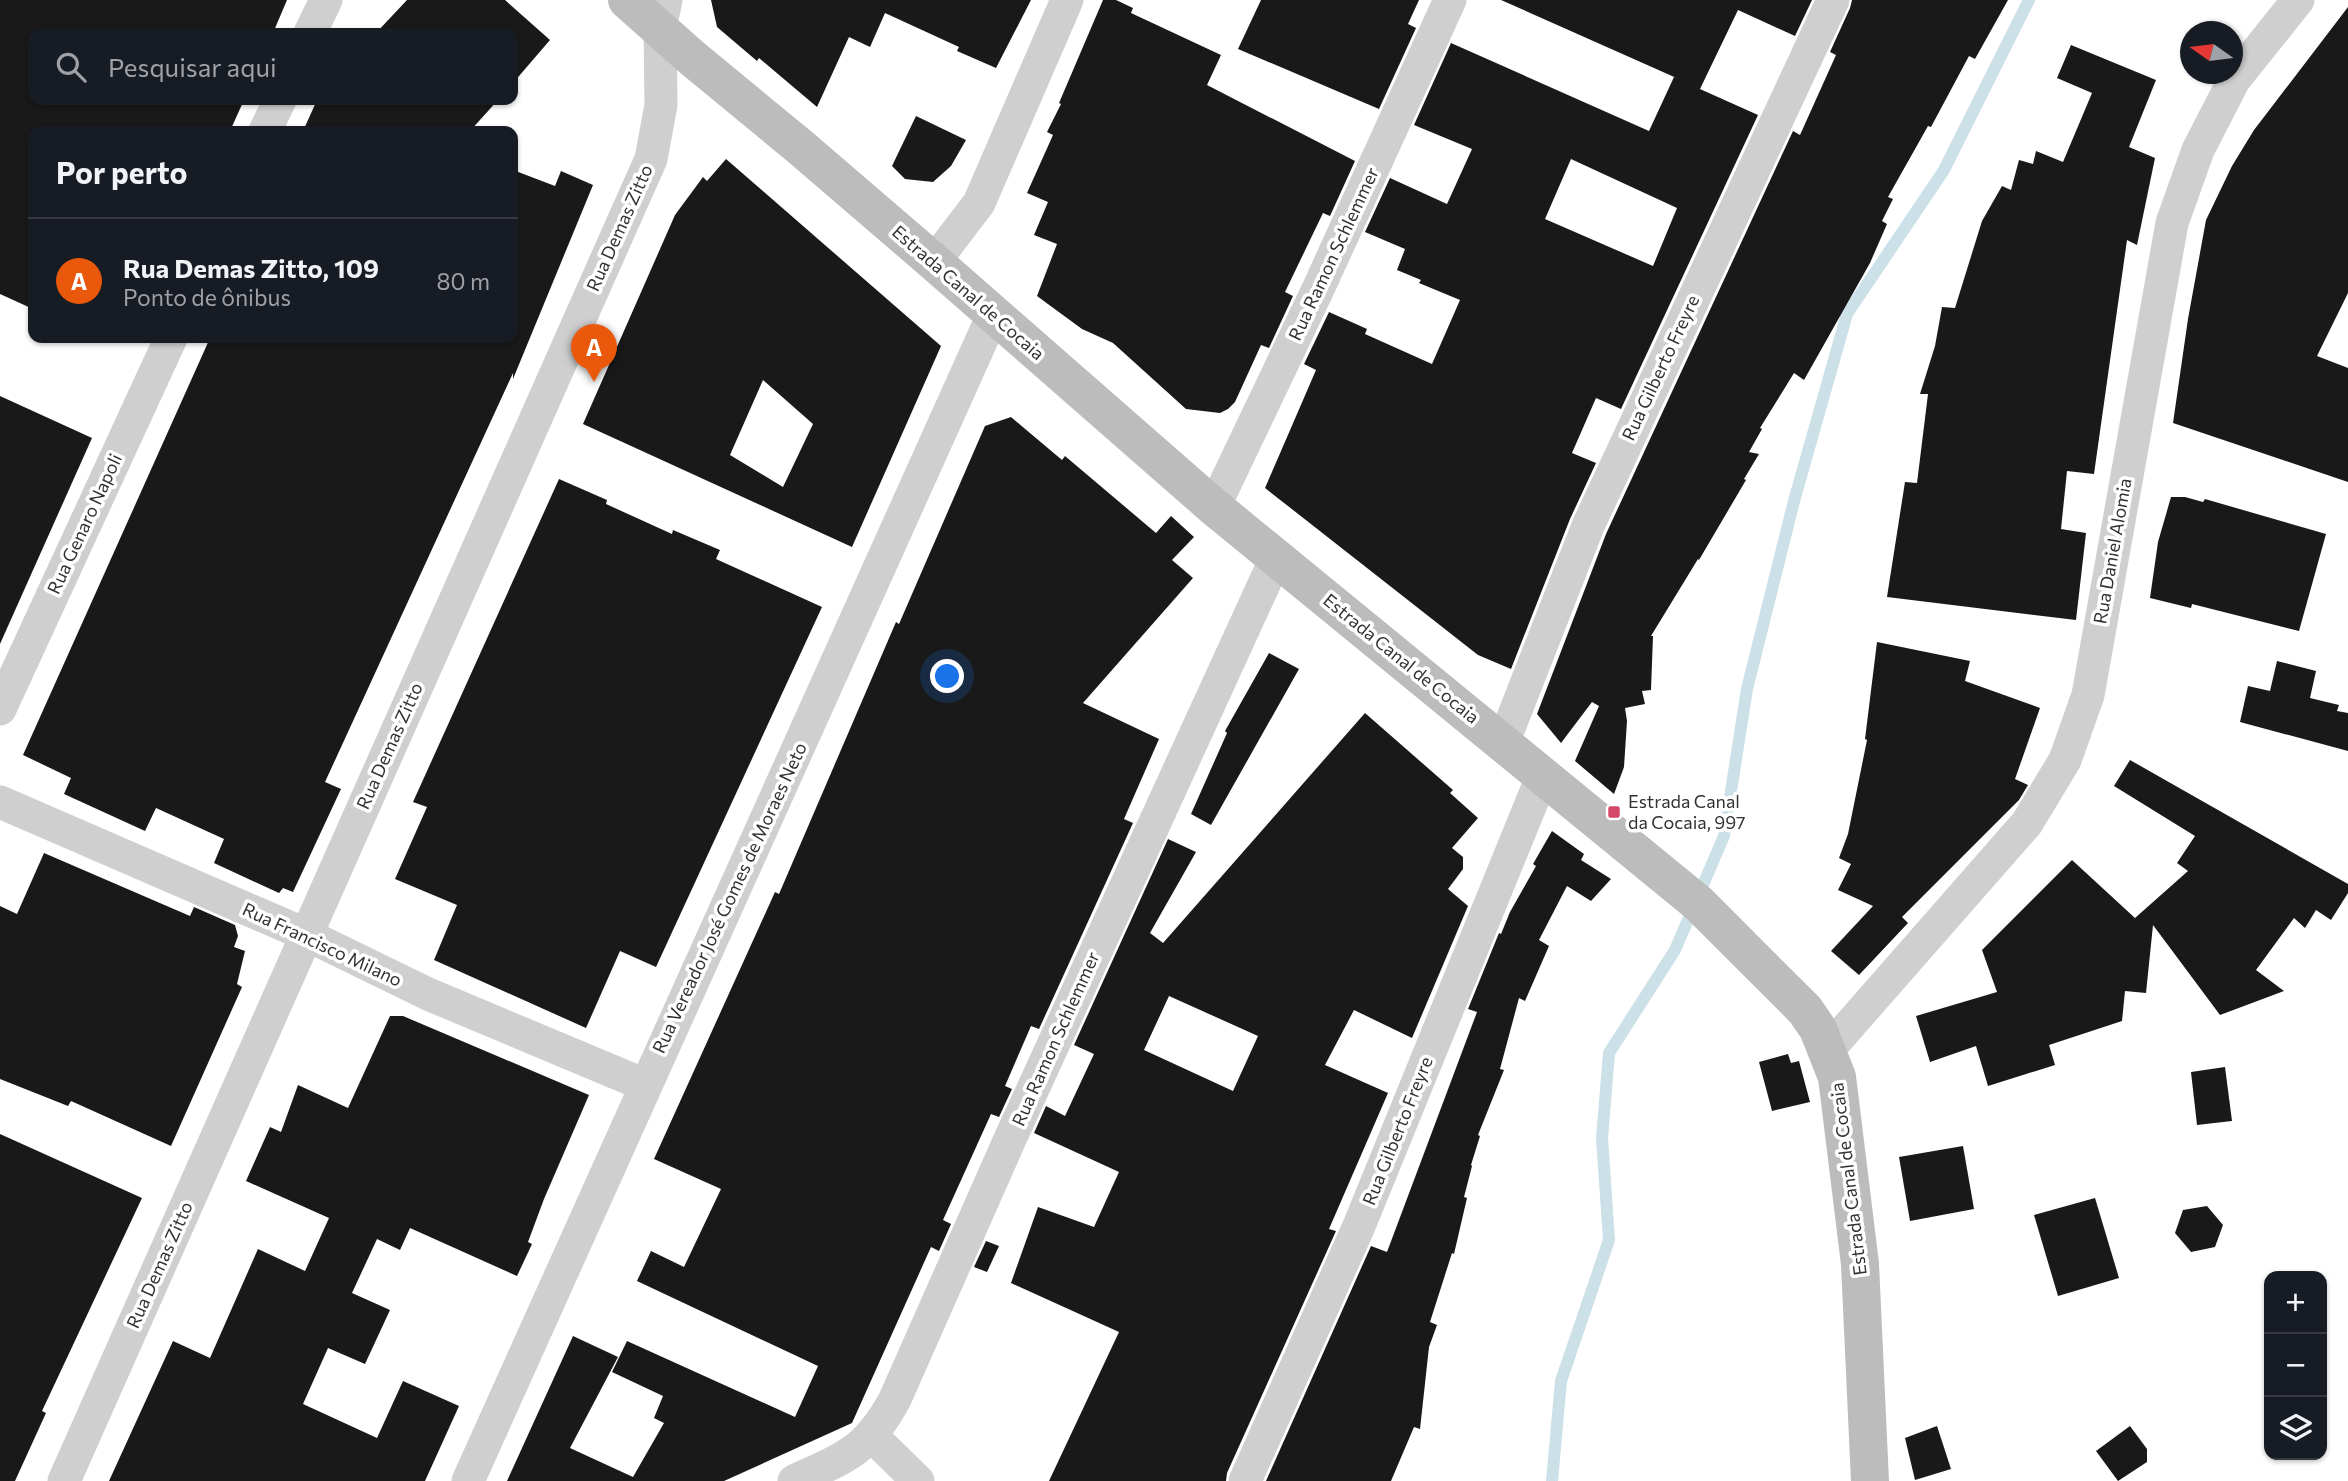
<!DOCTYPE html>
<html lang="pt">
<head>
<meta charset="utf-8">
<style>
	body { margin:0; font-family:Commissioner,sans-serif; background:#242831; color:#f1f3f6 }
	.controls { position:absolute; right:21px; bottom:21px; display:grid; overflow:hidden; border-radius:14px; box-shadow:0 2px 5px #0004 }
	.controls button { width:63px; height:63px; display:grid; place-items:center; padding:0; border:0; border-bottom:2px solid #363941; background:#171b24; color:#f1f3f6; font:35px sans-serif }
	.compass { position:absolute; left:2180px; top:21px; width:63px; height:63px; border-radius:50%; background:#171b24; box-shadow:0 2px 5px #0004; rotate:284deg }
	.you { position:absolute; left:948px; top:677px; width:24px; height:24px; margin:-18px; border:5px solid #fff; border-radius:50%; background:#1a73e8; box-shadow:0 0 0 10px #1a73e833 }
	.badge { display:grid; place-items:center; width:46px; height:46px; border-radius:50%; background:#ea580c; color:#fff; font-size:23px; font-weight:700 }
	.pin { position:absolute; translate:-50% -58px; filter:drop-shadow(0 2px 4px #0008) }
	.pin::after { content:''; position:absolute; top:37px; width:24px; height:21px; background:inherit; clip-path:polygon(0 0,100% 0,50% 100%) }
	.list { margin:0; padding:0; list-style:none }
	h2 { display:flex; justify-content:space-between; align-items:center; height:91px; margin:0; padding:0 28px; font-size:30px }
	h2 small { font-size:23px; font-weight:400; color:#9ea1a6 }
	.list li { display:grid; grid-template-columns:46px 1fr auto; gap:21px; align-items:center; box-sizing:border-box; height:126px; padding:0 28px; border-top:2px solid #363941 }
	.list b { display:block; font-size:26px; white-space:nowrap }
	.list p { margin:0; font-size:23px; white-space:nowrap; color:#9ea1a6 }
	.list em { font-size:23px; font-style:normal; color:#9ea1a6 }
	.icon { flex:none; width:38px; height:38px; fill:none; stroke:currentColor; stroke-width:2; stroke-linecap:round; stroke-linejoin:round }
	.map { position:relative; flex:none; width:2348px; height:1481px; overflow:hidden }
	.search { position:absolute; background:#171b24; box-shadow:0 2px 5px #0004; left:28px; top:28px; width:490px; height:77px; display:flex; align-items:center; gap:18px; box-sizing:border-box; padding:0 24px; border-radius:14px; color:#9ea1a6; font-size:26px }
	.panel { position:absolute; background:#171b24; box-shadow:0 2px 5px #0004; left:28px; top:126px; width:490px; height:217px; border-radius:14px }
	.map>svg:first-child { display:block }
</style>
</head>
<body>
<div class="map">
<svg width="2348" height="1481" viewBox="0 0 2348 1481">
	<rect width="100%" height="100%" fill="#fff"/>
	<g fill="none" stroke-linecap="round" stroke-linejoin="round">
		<path stroke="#cbe0e7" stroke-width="12" d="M1552 1481 1561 1381 1609 1240 1602 1138 1609 1053 1675 950 1724 836 1747 689 1794 501 1847 314 1944 170 2029 0"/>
	</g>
	<g fill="#191919" fill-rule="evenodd">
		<path d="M0 0H287L273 33H33V100H244L230 131H33V309L0 294Z"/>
		<path d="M407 0H505L550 40 513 83V33H376Z"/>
		<path d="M711 0H1031L996 68 957 51 959 47 885 13 870 47 849 37 817 107 759 58 757 61 717 27Z"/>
		<path d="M1103 0H1116L1133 8 1131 13 1221 55 1207 85 1355 161 1330 216 1323 213 1285 292 1293 296 1269 348 1261 345 1235 402 1228 409 1220 413 1186 409 1113 343 1082 329 1037 296 1057 244 1034 235 1048 202 1027 193 1053 135 1047 132 1061 104 1059 103Z"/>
		<path d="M1261 0H1419L1408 24 1416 28 1379 109 1238 49Z"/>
		<path d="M1501 0H1812L1795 36 1738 10 1700 89 1758 115 1621 409 1596 398 1572 453 1596 463 1570 519 1511 669 1478 655 1265 488 1316 370 1304 364 1329 312 1367 329 1365 334 1432 364 1460 300 1419 283 1421 280 1397 270 1405 249 1365 232 1390 178 1447 204 1472 149 1414 125 1451 43 1649 131 1674 77 1681 80ZM1571 159 1677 208 1653 266 1545 219Z"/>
		<path d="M1852 0H2008L1975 59 1969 56 1931 127 1928 126 1888 197 1893 199 1882 221 1887 224 1870 263 1804 380 1794 373 1760 428 1762 429 1749 452 1759 454 1744 479 1746 480 1699 560 1698 559 1651 636H1653L1651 690 1642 691 1645 704 1625 708 1627 721 1624 767 1614 794 1575 761 1599 706 1592 702 1561 743 1537 714 1606 534 1793 131 1800 135 1836 55 1830 52 1850 8Z"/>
		<path d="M2348 7V293L2317 356 2348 368V482L2173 423 2188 319 2206 220 2232 166 2254 130Z"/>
		<path d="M2071 45 2156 80 2129 147 2155 158 2137 245 2127 240 2094 474 2067 471 2061 529 2086 533 2076 620 1887 597 1905 482 1917 483 1928 394H1920L1935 346 1942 307 1955 308 1982 221 2002 186 2011 190 2019 160 2033 164 2036 151 2063 162 2092 93 2057 78Z"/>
		<path d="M317 100H498L470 131H303Z"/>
		<path d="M916 116 966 140 951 166 933 182 905 179 892 166Z"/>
		<path d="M726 159 941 346 852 547 583 424 675 215 703 177 707 181ZM763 380 813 424 783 487 730 455Z"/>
		<path d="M513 170 555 186 561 171 593 185 513 379V373L325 782 341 789 293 892 283 888 279 893 214 863 224 839 156 808 145 831 64 794 71 778 23 755 210 338H513Z"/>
		<path d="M0 396 92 438 0 644Z"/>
		<path d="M1011 417 1062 460 1065 456 1156 533 1171 516 1194 537 1172 560 1193 578 1083 703 1159 739 1124 819 1133 823 1039 1029 1031 1026 1005 1086 1012 1089 999 1117 991 1114 943 1220 951 1224 939 1251 931 1247 852 1423 724 1481H507L573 1336 618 1357 570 1448 633 1477 664 1423 654 1418 663 1396 612 1372 627 1341 795 1417 818 1366 637 1281 651 1251 684 1267 721 1189 654 1159 775 892 779 894 896 622 899 624 985 426Z"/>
		<path d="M559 479 607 500 606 504 672 534 673 530 720 550 716 559 822 607 656 967 620 951 586 1028 434 960 457 905 395 879 427 807 413 802Z"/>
		<path d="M2171 497H2185L2203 502 2205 499 2326 534 2299 631 2192 604 2191 608 2150 598 2158 542Z"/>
		<path d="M1877 642 1970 661 1965 681 2040 708 2015 779 2028 785 2019 800 1902 917 1908 923 1859 975 1831 951 1873 906 1838 890 1851 864 1839 858 1848 834 1867 740 1865 739Z"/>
		<path d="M1269 653 1299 669 1211 825 1191 814 1227 733 1225 731Z"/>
		<path d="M2277 661 2316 671 2310 698 2339 705 2337 711 2348 713V751L2240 722 2248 686 2270 691Z"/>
		<path d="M1365 713 1453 790 1450 793 1478 818 1452 848 1463 857V869L1448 889 1468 906 1412 1038 1354 1010 1325 1065 1388 1093 1329 1229 1336 1231 1227 1473 1226 1481H1049L1119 1332 1011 1283 1038 1207 1094 1227 1119 1172 1034 1133 1046 1106 1065 1116 1094 1054 1074 1045 1168 839 1196 852 1150 933 1163 943ZM1169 996 1258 1036 1233 1091 1144 1050Z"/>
		<path d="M2130 760 2348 884V893L2331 920 2316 910 2305 928 2294 918 2256 970 2284 991 2220 1015 2153 925 2146 993 2125 991 2122 1021 2049 1045 2055 1065 1988 1086 1976 1046 1930 1062 1916 1016 1997 992 1982 950 2072 860 2135 918 2188 871 2177 863 2195 836 2114 786Z"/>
		<path d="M1552 831 1584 854 1581 860 1611 879 1591 901 1567 886 1539 940 1549 946 1525 1001 1519 998 1500 1069 1504 1070 1478 1135 1480 1136 1471 1165 1472 1166 1464 1197 1467 1198 1454 1254 1452 1253 1430 1322 1437 1325 1429 1347 1420 1429 1414 1427 1391 1481H1266L1371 1246 1387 1252 1477 1012 1468 1009 1499 933 1501 934 1510 912 1536 866 1533 864Z"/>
		<path d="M44 853 190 916 194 907 235 925 238 936 234 947 245 951 237 984 242 987 171 1146 71 1101 68 1106 0 1079V906L17 914Z"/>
		<path d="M390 1016H403L589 1095 544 1199 528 1242 532 1244 517 1276 410 1228 400 1250 377 1239 352 1293 390 1310 365 1364 328 1348 303 1404 377 1438 403 1381 459 1406 425 1481H109L173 1341 210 1358 258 1249 305 1271 329 1218 246 1181 270 1127 281 1132 298 1085 348 1108Z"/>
		<path d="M1788 1054 1791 1063 1799 1061 1810 1102 1772 1111 1759 1062Z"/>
		<path d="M2225 1067 2232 1121 2197 1125 2191 1072Z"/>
		<path d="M0 1134 142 1198 42 1411 46 1413 15 1481H0Z"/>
		<path d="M1963 1146 1974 1209 1910 1221 1899 1157Z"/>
		<path d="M2095 1198 2119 1278 2058 1296 2034 1215Z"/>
		<path d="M2207 1206 2223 1225 2215 1247 2191 1252 2175 1233 2183 1210Z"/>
		<path d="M986 1241 999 1246 987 1272 974 1267Z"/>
		<path d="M1937 1426 1951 1469 1915 1480 1905 1438Z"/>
		<path d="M2130 1426 2147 1449V1462L2118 1481 2096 1451Z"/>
	</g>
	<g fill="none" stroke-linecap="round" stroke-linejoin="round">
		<g stroke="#cfcfcf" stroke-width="33">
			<path d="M310 33 326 0"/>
			<path d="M265 131 280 100"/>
			<path d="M934 262 979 203 1067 0"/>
			<path d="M1214 507 1319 287 1450 0"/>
			<path d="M0 709 171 338"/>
			<path d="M1503 743 1588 526 1833 0"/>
			<path d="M0 802 307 935 428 994 645 1085"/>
			<path d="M1827 1051 2027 823 2065 760 2088 695 2172 223 2198 150 2234 80 2298 0"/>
			<path d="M872 1436 918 1481"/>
			<path d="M64 1481 651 159 661 105 660 29 666 0"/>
			<path d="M468 1481 993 315"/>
			<path d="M794 1481C846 1457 867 1451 895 1399L1010 1139 1276 558"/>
			<path d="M1245 1481 1359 1226 1542 777"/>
		</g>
		<path stroke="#bcbcbc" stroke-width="38" d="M627 0 691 57 799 146 934 262 1214 507 1698 903 1805 1010 1818 1029 1837 1077 1860 1264 1870 1481"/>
	</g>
	<rect fill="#d54968" stroke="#fff" stroke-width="2.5" x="1607" y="805" width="14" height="14" rx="3.5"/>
	<g text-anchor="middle" stroke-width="7" stroke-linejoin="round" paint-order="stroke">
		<g font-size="18" fill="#323232" stroke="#fff">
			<text transform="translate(620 228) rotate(-66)" y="6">Rua Demas Zitto</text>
			<text transform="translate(1334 254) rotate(-65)" y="6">Rua Ramon Schlemmer</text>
			<text transform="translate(968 293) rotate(41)" y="6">Estrada Canal de Cocaia</text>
			<text transform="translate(1661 368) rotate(-65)" y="6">Rua Gilberto Freyre</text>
			<text transform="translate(85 524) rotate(-65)" y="6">Rua Genaro Napoli</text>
			<text transform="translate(2113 551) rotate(-80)" y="6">Rua Daniel Alomia</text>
			<text transform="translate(1401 659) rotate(39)" y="6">Estrada Canal de Cocaia</text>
			<text transform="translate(390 746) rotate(-66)" y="6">Rua Demas Zitto</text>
			<text transform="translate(730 898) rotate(-65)" y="6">Rua Vereador José Gomes de Moraes Neto</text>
			<text transform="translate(322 945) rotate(25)" y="6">Rua Francisco Milano</text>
			<text transform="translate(1056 1039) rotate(-66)" y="6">Rua Ramon Schlemmer</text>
			<text transform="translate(1398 1131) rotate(-68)" y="6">Rua Gilberto Freyre</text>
			<text transform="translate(1849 1179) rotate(-97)" y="6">Estrada Canal de Cocaia</text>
			<text transform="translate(160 1265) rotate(-66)" y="6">Rua Demas Zitto</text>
		</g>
		<g font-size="18" fill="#323232" stroke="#fff" text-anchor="start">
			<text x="1628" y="808">Estrada Canal<tspan x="1628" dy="21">da Cocaia, 997</tspan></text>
		</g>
	</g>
</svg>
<div class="controls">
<button>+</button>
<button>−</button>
<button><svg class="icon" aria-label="layers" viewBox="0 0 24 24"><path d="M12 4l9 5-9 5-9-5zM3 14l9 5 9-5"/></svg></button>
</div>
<svg class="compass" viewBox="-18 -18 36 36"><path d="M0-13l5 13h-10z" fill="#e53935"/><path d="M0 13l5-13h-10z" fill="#9ea1a6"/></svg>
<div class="you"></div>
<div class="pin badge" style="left:594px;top:382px">A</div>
<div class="search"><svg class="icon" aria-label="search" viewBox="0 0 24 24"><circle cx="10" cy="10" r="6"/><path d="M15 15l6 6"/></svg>Pesquisar aqui</div>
<section class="panel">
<h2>Por perto<small></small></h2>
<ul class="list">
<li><span class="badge">A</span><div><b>Rua Demas Zitto, 109</b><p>Ponto de ônibus</p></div><em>80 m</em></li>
</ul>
</section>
</div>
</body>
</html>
